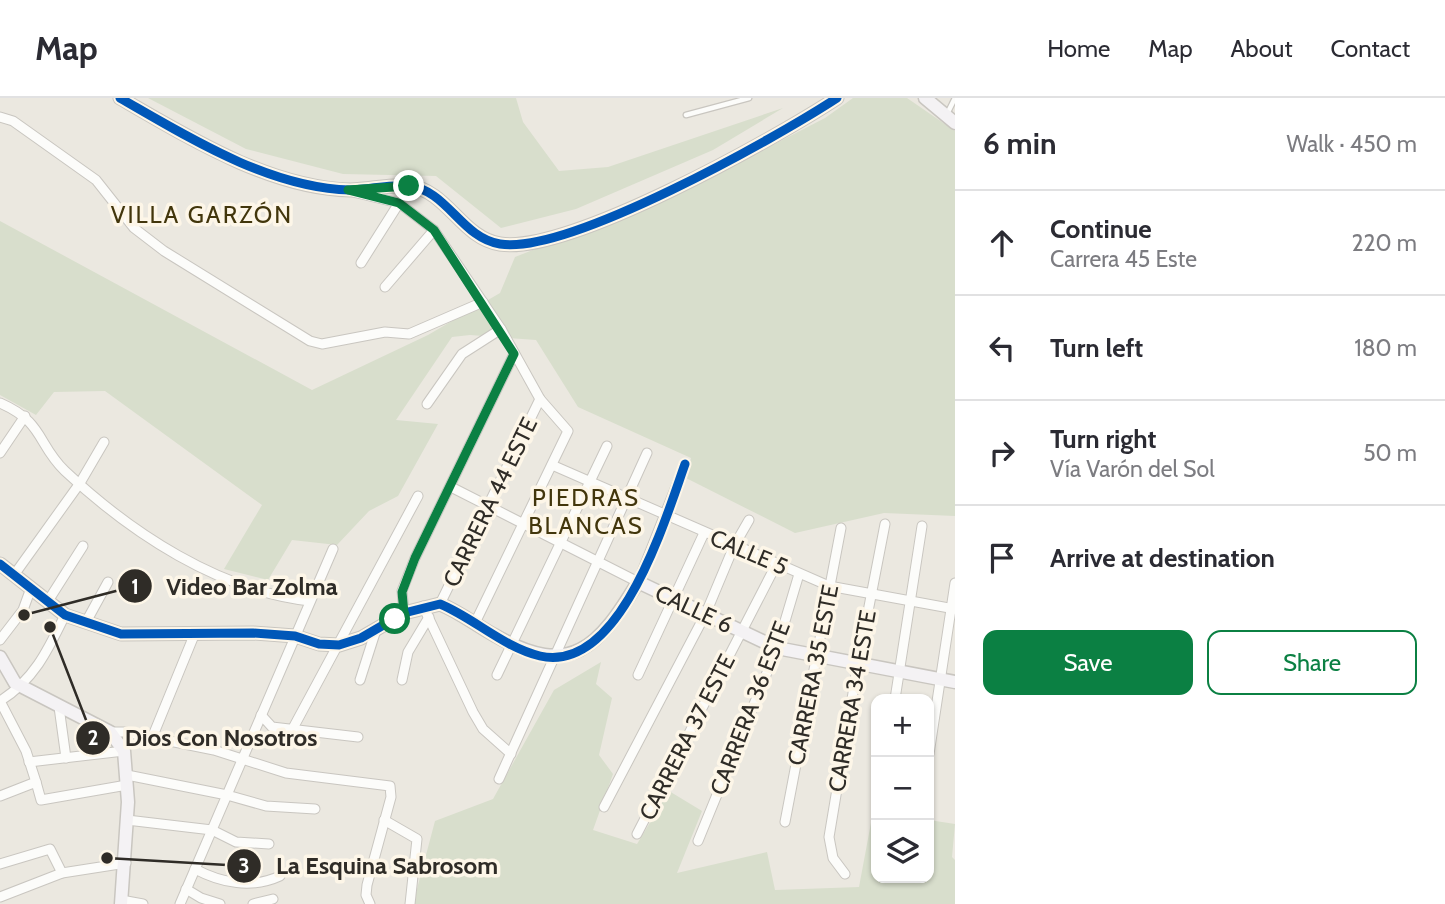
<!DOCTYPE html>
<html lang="en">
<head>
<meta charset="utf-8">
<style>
	body { margin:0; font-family:Cabin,sans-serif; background:#f2f2f3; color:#2b2b33 }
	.controls { position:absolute; right:21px; bottom:21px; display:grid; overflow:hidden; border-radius:14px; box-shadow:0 2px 5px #0004 }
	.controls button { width:63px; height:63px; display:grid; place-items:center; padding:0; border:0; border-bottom:2px solid #e1e1e2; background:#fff; color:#2b2b33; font:35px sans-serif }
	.stop { position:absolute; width:21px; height:21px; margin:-16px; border:5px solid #0b8043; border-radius:50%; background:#fff }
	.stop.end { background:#0b8043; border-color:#fff; box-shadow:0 2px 7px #0008 }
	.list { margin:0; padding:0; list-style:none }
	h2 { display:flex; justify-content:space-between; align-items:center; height:91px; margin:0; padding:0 28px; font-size:30px }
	h2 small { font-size:23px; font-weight:400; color:#7c7c81 }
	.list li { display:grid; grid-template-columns:46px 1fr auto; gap:21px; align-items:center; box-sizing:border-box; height:105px; padding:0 28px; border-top:2px solid #e1e1e2 }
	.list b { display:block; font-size:26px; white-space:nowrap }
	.list p { margin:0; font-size:23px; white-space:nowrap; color:#7c7c81 }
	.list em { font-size:23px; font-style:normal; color:#7c7c81 }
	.actions { display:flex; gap:14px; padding:21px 28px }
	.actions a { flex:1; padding:16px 0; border:2px solid #0b8043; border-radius:14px; text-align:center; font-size:24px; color:#0b8043 }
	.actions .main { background:#0b8043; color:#fff }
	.icon { flex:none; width:38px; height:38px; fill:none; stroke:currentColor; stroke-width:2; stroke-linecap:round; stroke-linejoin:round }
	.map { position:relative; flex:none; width:955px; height:806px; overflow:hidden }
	header { display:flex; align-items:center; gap:42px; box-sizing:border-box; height:98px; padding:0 35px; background:#fff; border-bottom:2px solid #e1e1e2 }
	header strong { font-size:33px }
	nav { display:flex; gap:38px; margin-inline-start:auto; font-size:24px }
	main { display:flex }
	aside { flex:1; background:#fff }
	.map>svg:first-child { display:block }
</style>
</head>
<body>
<header>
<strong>Map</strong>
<nav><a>Home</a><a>Map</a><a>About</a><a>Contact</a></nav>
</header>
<main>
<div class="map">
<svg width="955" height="806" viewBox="0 0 955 806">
	<rect width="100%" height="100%" fill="#ebe8e0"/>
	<g fill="#d8decc">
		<path d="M148 0H516L523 24 559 73 608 69 783 10 713 52 576 111 501 130 436 78 343 76 246 51Z"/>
		<path d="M853 0H907L955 33V418L884 415 795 435 686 380 691 360 578 309 536 242 470 237 452 239 396 322 438 326 398 398 369 413 337 447 292 442 268 482 224 471 262 407 105 293 54 294 36 317 0 297V123L312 292 428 237 500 195 515 159 683 93 825 20Z"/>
		<path d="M601 564 596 586 612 600 599 657 613 676 593 732 637 746 669 693 702 713 677 775 767 754 775 792 859 789 873 714H876V780H929V722L955 726 952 759 955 762V806H413L435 723 493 701 554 592Z"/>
	</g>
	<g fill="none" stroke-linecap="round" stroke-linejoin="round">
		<defs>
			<g id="lane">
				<path d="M686 17 749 0"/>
				<path d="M946 18 955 0"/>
			</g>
			<g id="street">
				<path d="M0 19 13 23 96 82 134 130 164 153 310 243 322 246 385 234 409 236 483 204"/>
				<path d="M353 94 399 105 434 132 501 231 540 301 568 333 475 525"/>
				<path d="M361 165 399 105"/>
				<path d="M385 189 434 132"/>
				<path d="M0 305C44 324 37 346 65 373 131 435 219 493 310 503"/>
				<path d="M427 306 462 256 501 231"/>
				<path d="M0 355 25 318"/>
				<path d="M552 367 829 488 955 511"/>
				<path d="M451 389 638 484 685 366"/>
				<path d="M14 477 80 385 104 344"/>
				<path d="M48 503 83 448"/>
				<path d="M440 506 540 301"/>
				<path d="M423 508 473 614 483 631 511 656"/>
				<path d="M404 515 402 493 415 460 514 256"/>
				<path d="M86 524 108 484"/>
				<path d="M0 542 23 512 31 490"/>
				<path d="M497 577 607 348"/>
				<path d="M638 577 704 435"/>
				<path d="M360 582 376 532"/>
				<path d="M402 582 408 554 429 519"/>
				<path d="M895 601 922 428"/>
				<path d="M59 609 66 660"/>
				<path d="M261 617 272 629 358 639"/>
				<path d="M292 632 418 398"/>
				<path d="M110 634H125L214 652 286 675 390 688 391 699 367 787 366 797 370 806"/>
				<path d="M152 640 195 535"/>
				<path d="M929 656 955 485"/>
				<path d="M29 664 124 653"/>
				<path d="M127 677 227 697 266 708 315 711"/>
				<path d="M499 681 647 355"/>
				<path d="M36 684 26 653 0 603C34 582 48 552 65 517"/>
				<path d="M0 698 36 684 41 702 127 687"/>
				<path d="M604 709 706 515 734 448 749 422"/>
				<path d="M127 722 212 732 236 744 269 746"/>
				<path d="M384 722 417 741 410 806"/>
				<path d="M785 724 841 430"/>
				<path d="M637 736 776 467"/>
				<path d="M698 743 777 550 799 476"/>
				<path d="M0 766 50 751 62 775"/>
				<path d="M195 771C221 785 252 791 280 778"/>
				<path d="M845 776 833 760 829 739 858 565 885 426"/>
				<path d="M186 791 201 800 220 806"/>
				<path d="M0 799 62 775 126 765"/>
				<path d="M121 802 143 806"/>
				<path d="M180 806 333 451"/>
				<path d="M253 806 273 801"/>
			</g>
			<g id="secondary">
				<path d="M120 0C188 39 269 90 350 92 369 92 389 86 408 88 447 91 461 140 500 146 568 157 776 40 837 0"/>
				<path d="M925 0 955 25"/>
				<path d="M0 466 65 517 121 536 253 535 295 538 319 546 339 547 361 540 404 515 440 506C460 514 477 528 496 538 571 581 599 549 638 484L777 550 955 584"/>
				<path d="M0 559 15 585 110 634 124 653 128 704 121 806"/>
			</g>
		</defs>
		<use href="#lane" stroke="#c9c6c0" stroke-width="7"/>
		<use href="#street" stroke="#c9c6c0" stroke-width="11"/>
		<use href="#secondary" stroke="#c9c6c0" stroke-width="15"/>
		<use href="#lane" stroke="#fcfcfa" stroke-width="4.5"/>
		<use href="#street" stroke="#fcfcfa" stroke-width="9"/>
		<use href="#secondary" stroke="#f4f2f4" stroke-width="12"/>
		<defs>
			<g id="cycleway">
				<path d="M120 0C188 39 269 90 350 92 369 92 389 86 408 88 447 91 461 140 500 146 568 157 776 40 837 0"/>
				<path d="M0 466 65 517 121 536 253 535 295 538 319 546 339 547 361 540 404 515 440 506C474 520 503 549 540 558 620 576 665 422 685 366"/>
			</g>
		</defs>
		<use href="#cycleway" stroke="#fdf6e8" stroke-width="13"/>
		<use href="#cycleway" stroke="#0057b8" stroke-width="9"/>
	</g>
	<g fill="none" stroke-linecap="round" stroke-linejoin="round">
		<path stroke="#0b8043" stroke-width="9" d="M395 521 404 515 402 494 415 460 514 256 434 132 399 105 348 92 409 88"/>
	</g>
	<g text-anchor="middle" stroke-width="7" stroke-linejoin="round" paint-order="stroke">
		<g font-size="23" fill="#2f2c27" stroke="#fdf6e8">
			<text transform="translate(490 404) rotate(-64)" y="8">CARRERA 44 ESTE</text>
			<text transform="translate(749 454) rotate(23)" y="8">CALLE 5</text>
			<text transform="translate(694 511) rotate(25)" y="8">CALLE 6</text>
			<text transform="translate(813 577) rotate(-79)" y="8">CARRERA 35 ESTE</text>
			<text transform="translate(852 603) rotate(-80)" y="8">CARRERA 34 ESTE</text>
			<text transform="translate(750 610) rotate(-69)" y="8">CARRERA 36 ESTE</text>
			<text transform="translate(687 639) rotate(-63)" y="8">CARRERA 37 ESTE</text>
		</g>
		<g font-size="24" letter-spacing="2" fill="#42360c" stroke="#fdf6e8">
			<text x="202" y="125">VILLA GARZÓN</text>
			<text x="586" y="408">PIEDRAS<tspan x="586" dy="28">BLANCAS</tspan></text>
		</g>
	</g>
	<path fill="none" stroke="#2f2c27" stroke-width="2.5" d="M24 517L135 488M50 529L93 640M107 760L244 768"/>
	<g fill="#2f2c27" stroke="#fdf6e8" stroke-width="2.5">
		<circle cx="24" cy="517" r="7"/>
		<circle cx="50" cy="529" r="7"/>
		<circle cx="107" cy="760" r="7"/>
		<circle cx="135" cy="488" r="18"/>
		<circle cx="93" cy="640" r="18"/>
		<circle cx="244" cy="768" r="18"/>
	</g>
	<g font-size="21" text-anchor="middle" font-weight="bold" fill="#fff">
		<text x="135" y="496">1</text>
		<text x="93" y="647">2</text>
		<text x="244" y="775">3</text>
	</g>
	<g font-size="24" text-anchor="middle" font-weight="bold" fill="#2f2c27" stroke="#fdf6e8" stroke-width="7" stroke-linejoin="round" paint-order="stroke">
		<text x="252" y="497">Video Bar Zolma</text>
		<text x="221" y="648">Dios Con Nosotros</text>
		<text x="387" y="776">La Esquina Sabrosom</text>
	</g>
</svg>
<div class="controls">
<button>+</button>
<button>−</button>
<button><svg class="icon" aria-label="layers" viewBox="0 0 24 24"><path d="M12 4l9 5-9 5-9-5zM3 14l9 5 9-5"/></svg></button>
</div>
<div class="stop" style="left:395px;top:521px"></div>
<div class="stop end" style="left:409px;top:88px"></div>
</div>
<aside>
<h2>6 min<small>Walk · 450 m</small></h2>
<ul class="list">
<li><svg class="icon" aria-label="ahead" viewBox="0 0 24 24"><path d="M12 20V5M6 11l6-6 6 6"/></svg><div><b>Continue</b><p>Carrera 45 Este</p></div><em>220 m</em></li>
<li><svg class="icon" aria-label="left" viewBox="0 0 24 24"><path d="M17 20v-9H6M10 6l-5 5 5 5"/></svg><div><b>Turn left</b></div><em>180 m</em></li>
<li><svg class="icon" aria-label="right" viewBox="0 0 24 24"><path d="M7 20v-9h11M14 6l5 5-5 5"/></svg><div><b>Turn right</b><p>Vía Varón del Sol</p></div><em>50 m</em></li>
<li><svg class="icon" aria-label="arrive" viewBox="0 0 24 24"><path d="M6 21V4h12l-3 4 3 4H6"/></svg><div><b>Arrive at destination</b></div></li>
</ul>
<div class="actions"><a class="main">Save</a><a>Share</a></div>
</aside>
</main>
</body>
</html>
